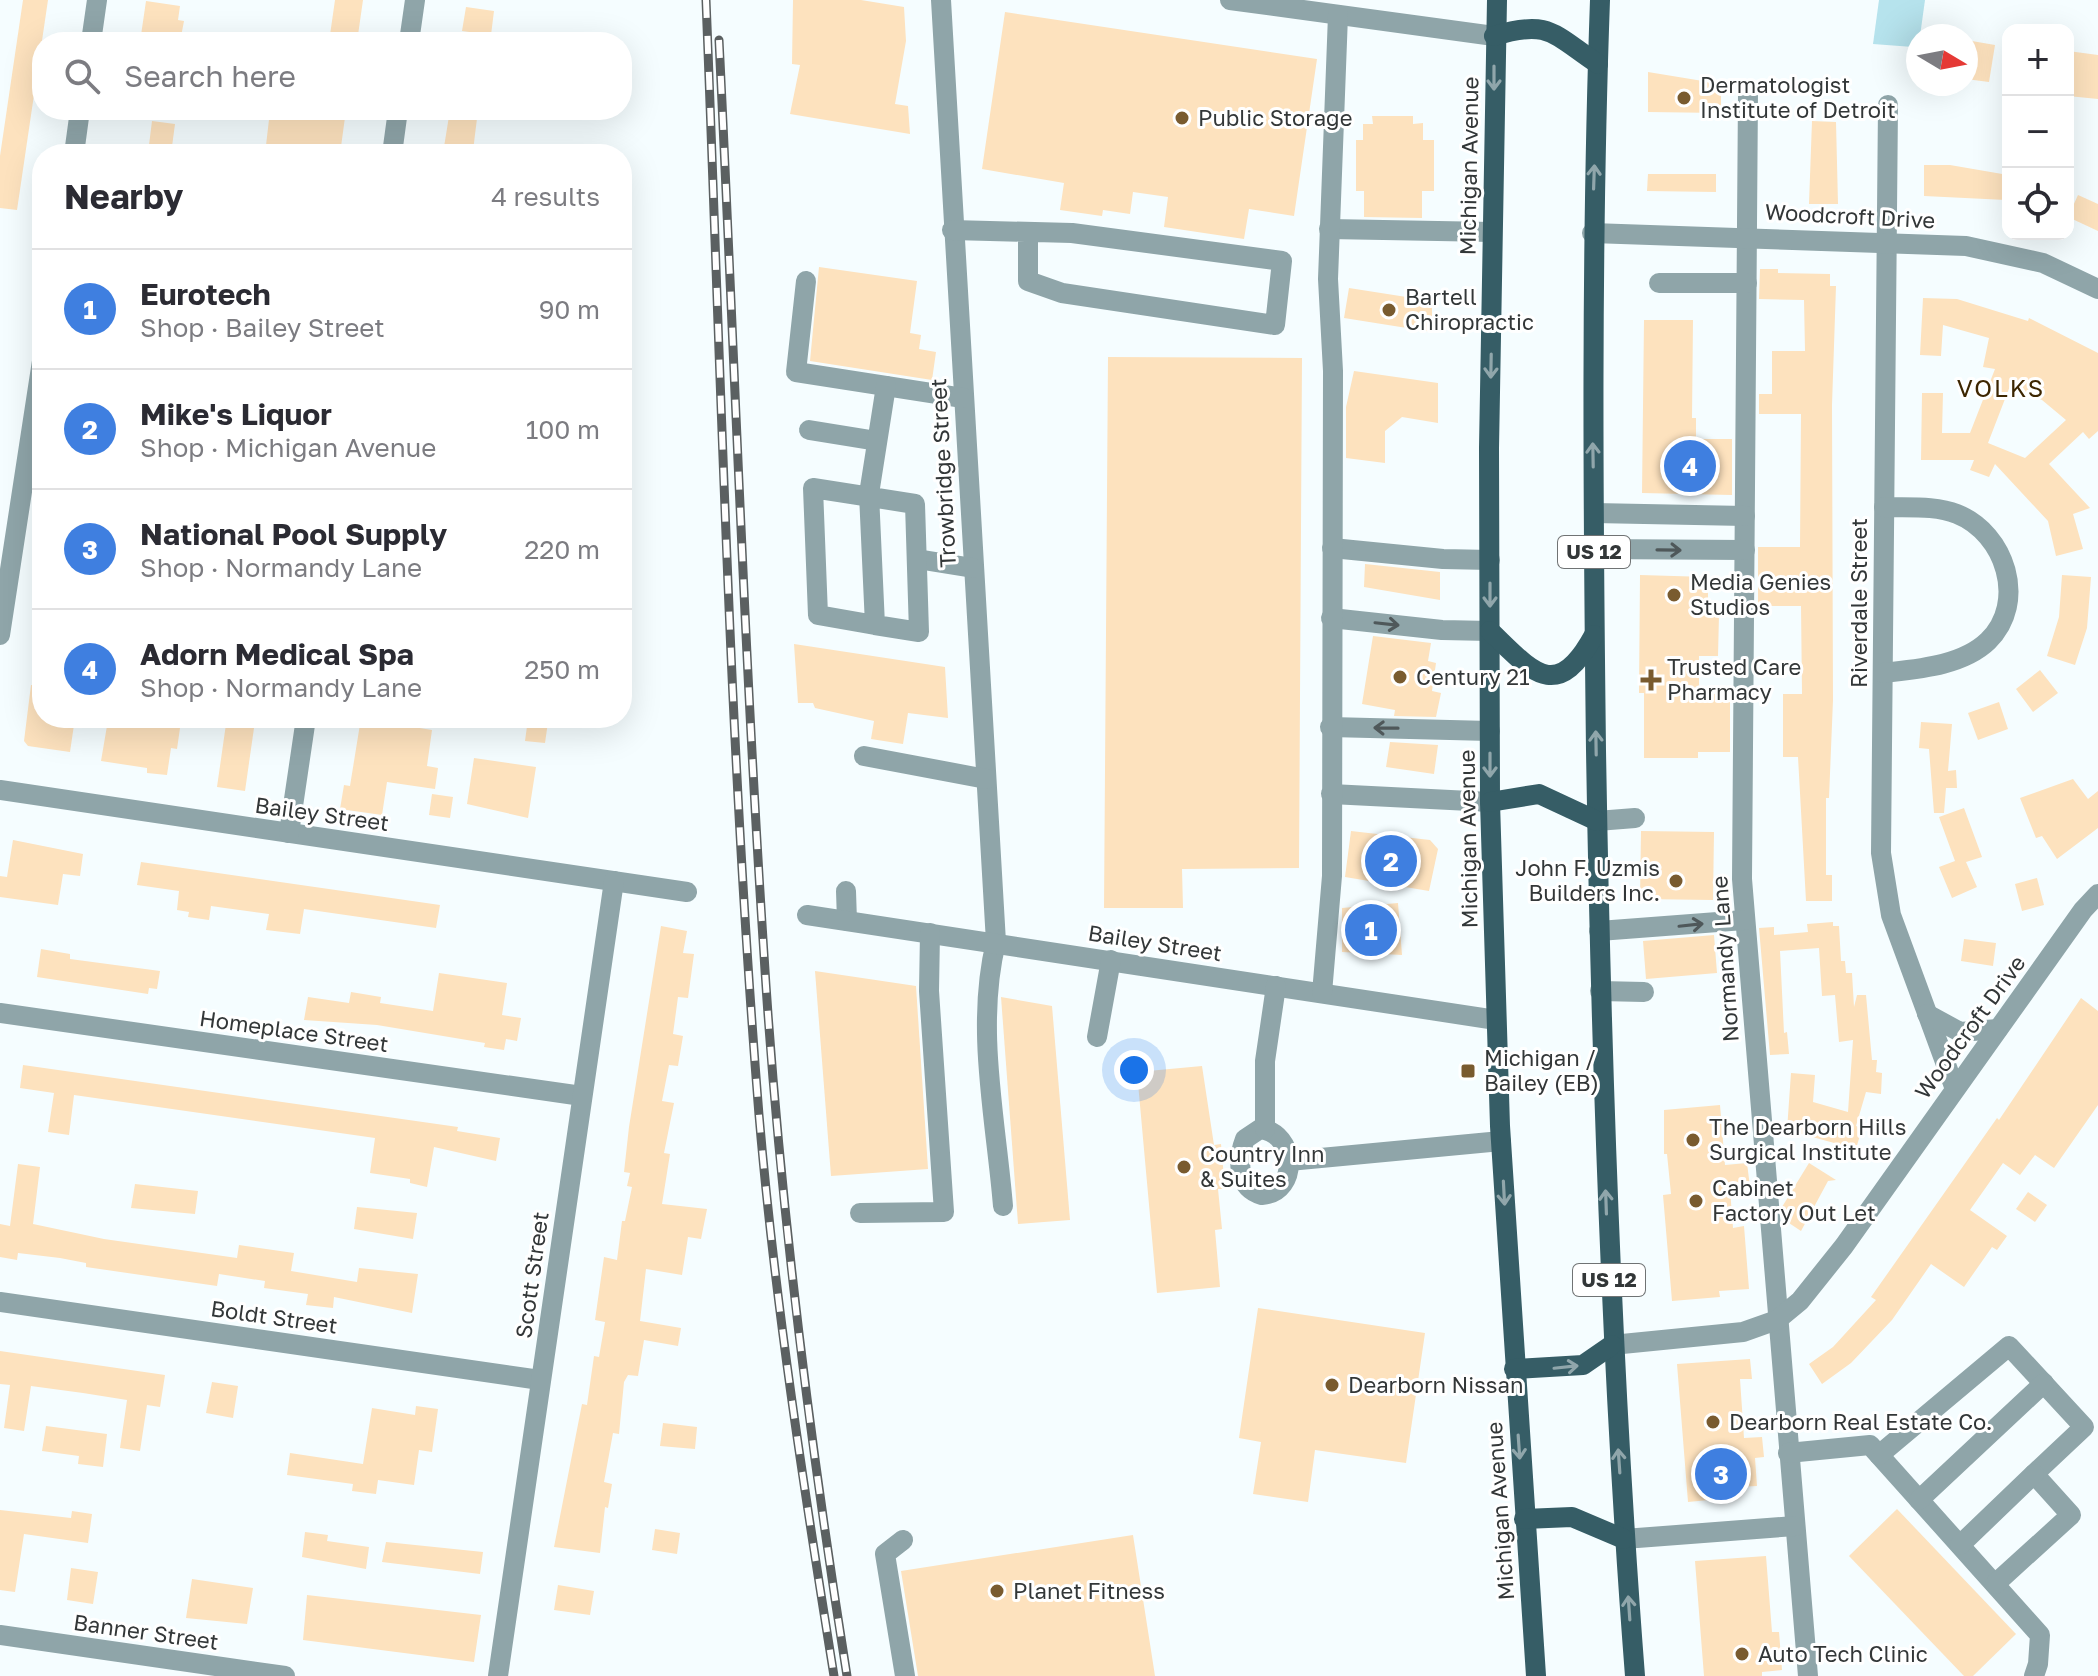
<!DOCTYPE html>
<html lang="en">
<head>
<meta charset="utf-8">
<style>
	body { margin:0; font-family:"Golos Text",sans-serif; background:#f2f2f3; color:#2b2b33 }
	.controls { position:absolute; right:24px; top:24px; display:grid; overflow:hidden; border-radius:16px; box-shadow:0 8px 32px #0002 }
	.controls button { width:72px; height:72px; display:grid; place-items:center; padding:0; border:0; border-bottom:2px solid #e1e1e2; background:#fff; color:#2b2b33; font:40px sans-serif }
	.compass { position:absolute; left:1906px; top:24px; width:72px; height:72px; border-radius:50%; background:#fff; box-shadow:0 8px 32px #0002; rotate:100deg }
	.you { position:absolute; left:1134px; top:1070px; width:28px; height:28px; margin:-20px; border:6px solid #fff; border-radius:50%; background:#1a73e8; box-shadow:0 0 0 12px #1a73e833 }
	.badge { display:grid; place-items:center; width:52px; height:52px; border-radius:50%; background:#ea580c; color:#fff; font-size:26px; font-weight:700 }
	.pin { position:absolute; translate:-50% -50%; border:4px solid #fff; box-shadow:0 2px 8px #0006 }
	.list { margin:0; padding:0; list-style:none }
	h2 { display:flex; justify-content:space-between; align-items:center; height:104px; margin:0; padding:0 32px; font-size:34px }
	h2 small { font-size:26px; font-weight:400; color:#7c7c81 }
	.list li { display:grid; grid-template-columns:52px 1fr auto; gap:24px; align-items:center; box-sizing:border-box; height:120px; padding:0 32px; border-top:2px solid #e1e1e2 }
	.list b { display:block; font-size:30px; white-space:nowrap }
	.list p { margin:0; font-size:26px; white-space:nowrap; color:#7c7c81 }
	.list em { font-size:26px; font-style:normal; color:#7c7c81 }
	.icon { flex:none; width:44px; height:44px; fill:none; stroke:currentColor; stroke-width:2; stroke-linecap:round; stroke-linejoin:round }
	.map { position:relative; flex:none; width:2098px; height:1676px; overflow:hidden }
	.search { position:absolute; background:#fff; box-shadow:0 8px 32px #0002; left:32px; top:32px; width:600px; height:88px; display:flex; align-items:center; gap:20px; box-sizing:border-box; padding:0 28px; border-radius:32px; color:#7c7c81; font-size:30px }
	.panel { position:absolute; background:#fff; box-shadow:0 8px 32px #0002; left:32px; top:144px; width:600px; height:584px; border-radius:32px }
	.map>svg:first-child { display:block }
</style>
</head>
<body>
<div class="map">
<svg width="2098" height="1676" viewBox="0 0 2098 1676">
	<rect width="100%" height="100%" fill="#f5fdff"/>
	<path fill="#b6e3ed" d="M1879 0H1925L1920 36 1913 47 1873 44Z"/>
	<g fill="#fde2be" fill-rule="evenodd">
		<path d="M23 0H48L17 210 0 208V156Z"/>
		<path d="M335 0H363L357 42H329Z"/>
		<path d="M793 0H861L904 7 906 41 895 104 908 106 910 134 790 114 800 65 792 64Z"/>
		<path d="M146 1 180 6 178 20 184 21 180 42H140Z"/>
		<path d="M466 7 494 11 491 35 462 31Z"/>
		<path d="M1005 12 1317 59 1294 216 1249 209 1244 239 1164 227 1168 197 1133 192 1130 214 1103 210 1102 216 1060 210 1064 183 982 169Z"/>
		<path d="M1966 40 1995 45 1989 82 1966 79Z"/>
		<path d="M2068 51 2098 55V99L2068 96Z"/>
		<path d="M1648 72 1721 84V113L1648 112Z"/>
		<path d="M317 110H346L340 154H265L270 111 316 117Z"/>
		<path d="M450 110H478L473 151 444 147Z"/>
		<path d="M1372 116H1413V124L1423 123V140H1434V191H1422V218L1364 217V191H1356V140H1363V124H1373Z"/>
		<path d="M152 121 175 124 171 154 148 153Z"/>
		<path d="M1812 121 1836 122 1838 204H1809Z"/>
		<path d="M1924 165H1950L2008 175 2006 200 1924 196Z"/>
		<path d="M1648 174H1716V192L1647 191Z"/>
		<path d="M2078 195 2098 204V231L2068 217Z"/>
		<path d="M819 267 917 281 910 333 921 335 919 349 936 352 932 380 810 361Z"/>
		<path d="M1760 269H1778V273L1830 274V286H1836L1832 405 1833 700 1829 798H1826V875H1832V901H1806L1798 757H1783V694H1802L1801 606H1758V547H1800L1801 414H1759V394H1772V351H1805L1804 300 1759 299Z"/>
		<path d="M1349 288 1432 301V332L1344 318Z"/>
		<path d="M1923 298 1957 299 2028 321 2029 318 2098 353V431L2089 439 2083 432 2049 464 2090 508 2073 514 2083 549 2056 556 2048 521 1995 464 1989 477 1970 470 1974 460H1921L1922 393H1943L1942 433H1970L1995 369 1983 367 1989 338 1943 325 1941 356 1920 355ZM2010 386 2042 400 2066 420 2025 458 1988 443Z"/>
		<path d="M1644 320H1693L1692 418H1696V439H1732V495L1642 493Z"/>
		<path d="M1108 357 1302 358 1299 868 1182 869 1183 908H1104Z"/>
		<path d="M1354 371 1438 383V423L1402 417 1385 431V463L1346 458V407Z"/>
		<path d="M1365 564 1440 572V600L1364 587Z"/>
		<path d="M1640 575 1708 577V615H1719L1718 656H1699V694H1730V752H1698V758H1644V693H1639Z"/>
		<path d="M2062 575 2091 577 2087 628 2075 665 2047 656 2059 617Z"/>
		<path d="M1373 636 1431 643 1428 661 1436 663 1432 691 1441 693 1436 717 1394 716 1395 710 1362 704Z"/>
		<path d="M794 644 945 667 948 718 908 713 903 744 871 739 874 721 815 708 813 703H798Z"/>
		<path d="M2040 670 2058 693 2033 712 2016 689Z"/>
		<path d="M31 685 42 686V718H75L70 752 28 746 24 741Z"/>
		<path d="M1999 702 2008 729 1978 740 1968 713Z"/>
		<path d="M361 718H390L389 723 432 730 427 766 438 768 435 789 387 782 382 815 340 809 344 785 350 786Z"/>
		<path d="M528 719 548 722 545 743 525 741Z"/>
		<path d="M108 720 180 728 177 749 171 748 167 775 147 773V768L101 761Z"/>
		<path d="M1921 722 1952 724 1948 771 1956 770 1957 788H1946L1944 813H1934L1929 749 1919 748Z"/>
		<path d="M226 724 254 728 245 791 217 787Z"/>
		<path d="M1390 742 1438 745 1434 774 1386 767Z"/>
		<path d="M474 758 536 767 528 818 467 804Z"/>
		<path d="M2073 779 2088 799 2098 791V828L2057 859 2042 836 2036 838 2020 798Z"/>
		<path d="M432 794 453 797 450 818 429 815Z"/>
		<path d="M1964 808 1982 857 1966 862 1977 887 1952 898 1939 867 1955 861 1939 817Z"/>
		<path d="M1351 831 1430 840 1438 849 1429 891 1345 877Z"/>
		<path d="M1641 831 1714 832 1713 900 1640 899Z"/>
		<path d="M13 840 83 854 80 876 63 874 58 905 0 897V876L7 877Z"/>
		<path d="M141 862 440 905 436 928 304 909 300 934 266 930 269 914 211 906 209 920 188 917 189 912 177 910 179 891 137 885Z"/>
		<path d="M2037 878 2044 905 2022 911 2015 884Z"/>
		<path d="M1398 903 1402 955 1342 952V908Z"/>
		<path d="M1833 922V926H1839L1841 961H1845L1846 973H1852L1854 1007 1857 995H1866L1872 1060H1877L1876 1072 1882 1073 1881 1094 1866 1092 1856 1126 1862 1128 1856 1149 1787 1130 1791 1073 1815 1075 1813 1102 1848 1112 1853 1040 1839 1042 1835 995 1822 996 1819 948 1780 951 1784 1033 1787 1032 1789 1054 1770 1055 1759 928 1774 927V935L1808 932 1807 924Z"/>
		<path d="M661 926 687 931 683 953 694 954 688 998 678 997 673 1034 683 1036 678 1066 669 1065 662 1101 674 1103 664 1153 670 1154 662 1204 707 1209 701 1239 688 1237 682 1275 646 1269 640 1321 681 1328 678 1346 644 1340 638 1376 628 1375 624 1382 619 1434 613 1433 604 1482 612 1484 608 1508 605 1507 600 1553 554 1547 582 1404 587 1405 594 1356 599 1357 605 1322 595 1320 604 1257 617 1260 622 1221H625L632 1187 627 1186 630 1173 624 1172 629 1127Z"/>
		<path d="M1714 935 1717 973 1646 979 1643 941Z"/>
		<path d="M1964 939 1996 943 1993 966 1961 961Z"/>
		<path d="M41 949 70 954V959L160 971 157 989 149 988 148 994 37 977Z"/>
		<path d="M815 971 916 986 928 1169 831 1176Z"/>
		<path d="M439 973 507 983 502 1015 521 1018 517 1041 506 1039 504 1050 484 1047 485 1043 377 1025 304 1020 308 997 349 1003 351 992 381 997 380 1003 433 1011Z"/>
		<path d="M1001 997 1052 1006 1070 1220 1018 1224Z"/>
		<path d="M2081 998 2098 1011V1105L2054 1168 2035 1155 2020 1175 2003 1163 1970 1210 2007 1236 1997 1250 1992 1247 1964 1287 1931 1264 1892 1320 1851 1363 1822 1384 1809 1364 1833 1347 1876 1300 1871 1297 1997 1118 1999 1120Z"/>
		<path d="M23 1065 458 1127 457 1131 500 1138 496 1161 434 1147 427 1187 410 1183V1179L370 1173 375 1138 74 1095 69 1135 48 1132 54 1093 20 1088Z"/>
		<path d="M1202 1066 1214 1145 1221 1144 1225 1189H1218L1222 1229 1215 1230 1220 1287 1157 1293 1137 1072Z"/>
		<path d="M1720 1105 1725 1165 1747 1163 1750 1187 1730 1189 1733 1228 1744 1226 1749 1289 1719 1291 1720 1297 1672 1301 1663 1195 1671 1194 1667 1154H1664V1110Z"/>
		<path d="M1809 1163 1836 1180 1828 1181 1801 1231 1783 1219 1782 1207Z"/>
		<path d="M18 1164 40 1167 33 1224 104 1239 237 1258 239 1245 294 1253 291 1271 357 1282 359 1268 418 1274 412 1313 334 1297 333 1308 306 1305 308 1294 264 1288 265 1281 219 1274 217 1286 86 1267V1263L60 1258 18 1253 17 1260 0 1257V1224L10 1226Z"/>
		<path d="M135 1184 198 1191 195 1214 131 1208Z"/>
		<path d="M2028 1192 2047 1205 2035 1222 2016 1209Z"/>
		<path d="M357 1207 417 1213 413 1239 354 1229Z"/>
		<path d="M1258 1308 1425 1333 1406 1463 1315 1450 1308 1502 1253 1494 1261 1442 1239 1438Z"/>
		<path d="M0 1351 165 1375 160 1407 147 1405 140 1451 120 1448 127 1400 83 1393 31 1386 24 1431 4 1428 10 1385 0 1384Z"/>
		<path d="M1750 1359 1752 1379H1740L1744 1438 1762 1437 1764 1457 1755 1458 1757 1486 1738 1487 1739 1497 1688 1502 1677 1364Z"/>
		<path d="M212 1382 238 1386 233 1418 206 1413Z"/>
		<path d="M416 1406 438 1409 432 1452 419 1450 414 1485 378 1480 376 1494 352 1491 353 1484 287 1475 290 1453 363 1464 372 1408 415 1415Z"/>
		<path d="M663 1423 697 1427 695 1449 660 1446Z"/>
		<path d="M46 1426 107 1434 103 1467 78 1464 79 1456 42 1451Z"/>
		<path d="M1897 1509 2016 1634 1973 1676H1964L1849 1556Z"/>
		<path d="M0 1510 71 1518 72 1511 92 1514 88 1543 24 1534 15 1592 0 1590Z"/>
		<path d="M655 1529 680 1533 677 1554 652 1550Z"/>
		<path d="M305 1532 328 1535 327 1541 369 1547 366 1569 302 1557Z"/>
		<path d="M1133 1535 1155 1676H918L901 1571Z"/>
		<path d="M386 1542 483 1552 480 1574 382 1562Z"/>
		<path d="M1766 1556 1772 1632H1779L1782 1670 1762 1672V1676H1704L1695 1561Z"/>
		<path d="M71 1568 98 1572 93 1604 67 1600Z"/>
		<path d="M192 1579 253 1588 247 1624 186 1618Z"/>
		<path d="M558 1585 594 1591 590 1615 554 1610Z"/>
		<path d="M307 1595 481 1615 474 1662 303 1640Z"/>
	</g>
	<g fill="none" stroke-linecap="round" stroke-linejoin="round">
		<g stroke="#8fa5a9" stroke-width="20">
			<path d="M941 0 996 942C975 1027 996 1120 1003 1206"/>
			<path d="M1230 0 1494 36"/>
			<path d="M91 42 97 0"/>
			<path d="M409 42 415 0"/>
			<path d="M1748 93 1742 879 1808 1676"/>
			<path d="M1888 105 1881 853 1891 915 1955 1089"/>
			<path d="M74 154 80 110"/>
			<path d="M392 154 398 110"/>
			<path d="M1329 229 1492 232"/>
			<path d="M952 230 1072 233 1282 261 1275 325 1062 293 1028 281V232"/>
			<path d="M1592 233 1966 246 2043 263 2098 289"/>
			<path d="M806 281 796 372 963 398"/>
			<path d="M1659 283H1747"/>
			<path d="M809 430 877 441"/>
			<path d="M1594 513 1745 516"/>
			<path d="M1332 548 1443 559 1490 560"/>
			<path d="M1594 549 1745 550"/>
			<path d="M917 559 973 568"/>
			<path d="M1331 618 1442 630 1490 631"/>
			<path d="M875 625 818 615 813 488 915 504 919 632 875 625 869 494 886 386"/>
			<path d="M0 635 42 361"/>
			<path d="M1883 673C1917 669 1962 666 1988 641 2028 602 2005 533 1957 514 1935 505 1907 508 1884 507"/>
			<path d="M1330 727 1490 731"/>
			<path d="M864 756 986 779"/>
			<path d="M0 790 687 892"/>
			<path d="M1331 794 1490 802"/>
			<path d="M1597 821 1635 818"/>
			<path d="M289 833 306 718"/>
			<path d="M846 891 847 921"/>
			<path d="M807 915 1496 1020"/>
			<path d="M1599 931 1744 920"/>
			<path d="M1600 991 1644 992"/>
			<path d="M1322 993 1332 876 1333 371 1328 279 1338 15"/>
			<path d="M0 1013 582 1096"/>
			<path d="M1927 1014 1960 1032 1998 1029"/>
			<path d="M1097 1037 1111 960"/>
			<path d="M1260 1129C1296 1132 1300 1192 1262 1195 1237 1188 1237 1160 1245 1139Z"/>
			<path d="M1265 1129V1061L1276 986"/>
			<path d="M1289 1161 1501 1141"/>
			<path d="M860 1213 944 1212 929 991 930 933"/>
			<path d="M0 1302 540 1380"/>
			<path d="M1612 1345 1743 1332 1777 1320 1800 1301 1844 1246 2083 910 2098 894"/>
			<path d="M1788 1453 1870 1445 2040 1635 2038 1664 2034 1676"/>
			<path d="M1879 1455 2009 1346 2084 1427 2034 1474 2071 1515 1995 1584"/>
			<path d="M1919 1500 2044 1383"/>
			<path d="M1624 1539 1795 1526"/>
			<path d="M903 1540 885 1554 905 1676"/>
			<path d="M1960 1545 2034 1474"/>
			<path d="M0 1635 285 1676"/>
			<path d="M498 1676 614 881"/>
		</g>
		<g stroke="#365d66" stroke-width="20">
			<path d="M1497 0 1489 448 1490 802 1500 1126 1536 1676"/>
			<path d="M1600 0C1591 250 1593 500 1596 750 1601 1059 1611 1367 1635 1676"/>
			<path d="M1494 36C1549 19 1553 34 1598 64"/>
			<path d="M1490 631C1531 670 1556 705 1594 635"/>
			<path d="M1490 802 1539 794 1597 821"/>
			<path d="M1514 1369 1583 1365 1612 1345"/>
			<path d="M1524 1519 1572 1517 1624 1539"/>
		</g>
		<defs>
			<g id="rail">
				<path d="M706 0C721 371 729 744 759 1115 775 1303 804 1489 834 1676"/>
				<path d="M719 40C734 345 744 650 764 955 779 1196 809 1437 847 1676"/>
			</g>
		</defs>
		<use href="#rail" stroke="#5b6061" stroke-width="9"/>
		<use href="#rail" stroke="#fff" stroke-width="6" stroke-dasharray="18" stroke-linecap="butt"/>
	</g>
	<defs><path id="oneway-shaft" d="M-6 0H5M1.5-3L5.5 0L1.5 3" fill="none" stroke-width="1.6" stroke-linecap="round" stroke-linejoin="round" transform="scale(2)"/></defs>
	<g stroke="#90a6ab">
		<use href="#oneway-shaft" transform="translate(1494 78) rotate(90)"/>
		<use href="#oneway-shaft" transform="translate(1594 177) rotate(-88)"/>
		<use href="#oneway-shaft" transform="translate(1491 366) rotate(91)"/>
		<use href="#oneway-shaft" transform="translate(1593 455) rotate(-91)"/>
		<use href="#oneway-shaft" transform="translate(1490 595) rotate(90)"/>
		<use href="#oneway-shaft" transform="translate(1596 743) rotate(-91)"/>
		<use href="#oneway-shaft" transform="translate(1490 765) rotate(90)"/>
		<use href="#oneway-shaft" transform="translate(1504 1193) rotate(87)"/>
		<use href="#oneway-shaft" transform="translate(1606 1202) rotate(-92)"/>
		<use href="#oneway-shaft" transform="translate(1566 1367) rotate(-6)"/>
		<use href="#oneway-shaft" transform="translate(1519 1447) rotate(86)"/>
		<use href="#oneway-shaft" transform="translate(1619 1461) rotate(-94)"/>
		<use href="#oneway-shaft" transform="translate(1629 1608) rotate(-94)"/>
	</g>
	<g stroke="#4f585a">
		<use href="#oneway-shaft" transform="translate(1669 550) rotate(1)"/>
		<use href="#oneway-shaft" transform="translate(1387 624) rotate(6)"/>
		<use href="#oneway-shaft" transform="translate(1386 728) rotate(-179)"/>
		<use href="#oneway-shaft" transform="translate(1691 925) rotate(-6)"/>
	</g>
	<g fill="#795b2f" stroke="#fff" stroke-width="3">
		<circle cx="1684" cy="98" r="8"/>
		<circle cx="1182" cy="118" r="8"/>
		<circle cx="1389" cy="310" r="8"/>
		<circle cx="1674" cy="595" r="8"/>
		<circle cx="1400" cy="677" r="8"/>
		<path d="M1647 668h8v8h8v8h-8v8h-8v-8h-8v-8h8z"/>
		<circle cx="1676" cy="881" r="8"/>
		<rect x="1460" y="1063" width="16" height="16" rx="4"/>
		<circle cx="1693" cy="1140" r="8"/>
		<circle cx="1184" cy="1167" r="8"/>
		<circle cx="1696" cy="1201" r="8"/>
		<circle cx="1332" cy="1385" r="8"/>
		<circle cx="1713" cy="1422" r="8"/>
		<circle cx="997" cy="1591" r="8"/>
		<circle cx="1742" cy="1654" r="8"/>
	</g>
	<g text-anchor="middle" stroke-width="6" stroke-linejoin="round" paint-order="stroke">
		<g fill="#fff" stroke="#707374" stroke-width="2">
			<rect x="1558" y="536" width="72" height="32" rx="6"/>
			<rect x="1573" y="1264" width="72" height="32" rx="6"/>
		</g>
		<g font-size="20" font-weight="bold" fill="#333738">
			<text x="1594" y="559">US 12</text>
			<text x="1609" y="1287">US 12</text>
		</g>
		<g font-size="22" fill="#333738" stroke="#fff" text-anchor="start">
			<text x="1700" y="93">Dermatologist<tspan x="1700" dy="25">Institute of Detroit</tspan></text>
			<text x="1198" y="126">Public Storage</text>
			<text x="1405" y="305">Bartell<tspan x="1405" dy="25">Chiropractic</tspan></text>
			<text x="1690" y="590">Media Genies<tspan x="1690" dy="25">Studios</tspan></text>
			<text x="1667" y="675">Trusted Care<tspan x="1667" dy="25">Pharmacy</tspan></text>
			<text x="1416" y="685">Century 21</text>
			<text x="1660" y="876" text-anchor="end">John F. Uzmis<tspan x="1660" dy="25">Builders Inc.</tspan></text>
			<text x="1484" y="1066">Michigan /<tspan x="1484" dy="25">Bailey (EB)</tspan></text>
			<text x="1709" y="1135">The Dearborn Hills<tspan x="1709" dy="25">Surgical Institute</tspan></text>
			<text x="1200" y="1162">Country Inn<tspan x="1200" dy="25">&amp; Suites</tspan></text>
			<text x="1712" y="1196">Cabinet<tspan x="1712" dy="25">Factory Out Let</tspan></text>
			<text x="1348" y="1393">Dearborn Nissan</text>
			<text x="1729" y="1430">Dearborn Real Estate Co.</text>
			<text x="1013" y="1599">Planet Fitness</text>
			<text x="1758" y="1662">Auto Tech Clinic</text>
		</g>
		<g font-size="22" fill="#333738" stroke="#fff">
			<text transform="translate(1469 166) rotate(-89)" y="8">Michigan Avenue</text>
			<text transform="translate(1850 216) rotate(3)" y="8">Woodcroft Drive</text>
			<text transform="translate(943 473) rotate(-93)" y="8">Trowbridge Street</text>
			<text transform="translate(1859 603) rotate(-90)" y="8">Riverdale Street</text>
			<text transform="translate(322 814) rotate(8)" y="8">Bailey Street</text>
			<text transform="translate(1468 839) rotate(-91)" y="8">Michigan Avenue</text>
			<text transform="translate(1155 943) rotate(9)" y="8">Bailey Street</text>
			<text transform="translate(1725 959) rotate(-94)" y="8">Normandy Lane</text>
			<text transform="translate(1970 1027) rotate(-54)" y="8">Woodcroft Drive</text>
			<text transform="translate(294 1031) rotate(8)" y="8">Homeplace Street</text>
			<text transform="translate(532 1275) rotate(-82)" y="8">Scott Street</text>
			<text transform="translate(274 1317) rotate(8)" y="8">Boldt Street</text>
			<text transform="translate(1500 1511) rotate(-94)" y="8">Michigan Avenue</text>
			<text transform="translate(146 1632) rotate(8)" y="8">Banner Street</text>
		</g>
		<g font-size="24" letter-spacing="2" fill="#3d2601" stroke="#fff">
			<text x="2001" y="397">VOLKS</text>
		</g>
	</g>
</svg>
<div class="controls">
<button>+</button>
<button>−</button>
<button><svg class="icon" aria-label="locate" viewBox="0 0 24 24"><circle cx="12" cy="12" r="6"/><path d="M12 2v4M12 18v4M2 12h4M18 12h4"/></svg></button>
</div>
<svg class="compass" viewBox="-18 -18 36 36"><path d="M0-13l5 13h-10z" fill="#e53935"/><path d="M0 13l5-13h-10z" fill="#7c7c81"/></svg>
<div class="you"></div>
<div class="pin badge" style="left:1371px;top:930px;background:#3f7fe0">1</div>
<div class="pin badge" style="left:1391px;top:861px;background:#3f7fe0">2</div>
<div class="pin badge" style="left:1721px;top:1474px;background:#3f7fe0">3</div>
<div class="pin badge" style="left:1690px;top:466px;background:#3f7fe0">4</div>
<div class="search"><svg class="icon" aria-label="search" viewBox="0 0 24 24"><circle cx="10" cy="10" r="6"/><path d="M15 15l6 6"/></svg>Search here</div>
<section class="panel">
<h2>Nearby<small>4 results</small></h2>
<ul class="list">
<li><span class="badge" style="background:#3f7fe0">1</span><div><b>Eurotech</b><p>Shop · Bailey Street</p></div><em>90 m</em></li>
<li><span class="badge" style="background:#3f7fe0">2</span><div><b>Mike's Liquor</b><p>Shop · Michigan Avenue</p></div><em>100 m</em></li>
<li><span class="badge" style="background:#3f7fe0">3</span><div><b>National Pool Supply</b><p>Shop · Normandy Lane</p></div><em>220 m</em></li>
<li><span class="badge" style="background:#3f7fe0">4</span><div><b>Adorn Medical Spa</b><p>Shop · Normandy Lane</p></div><em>250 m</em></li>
</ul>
</section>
</div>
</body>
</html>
